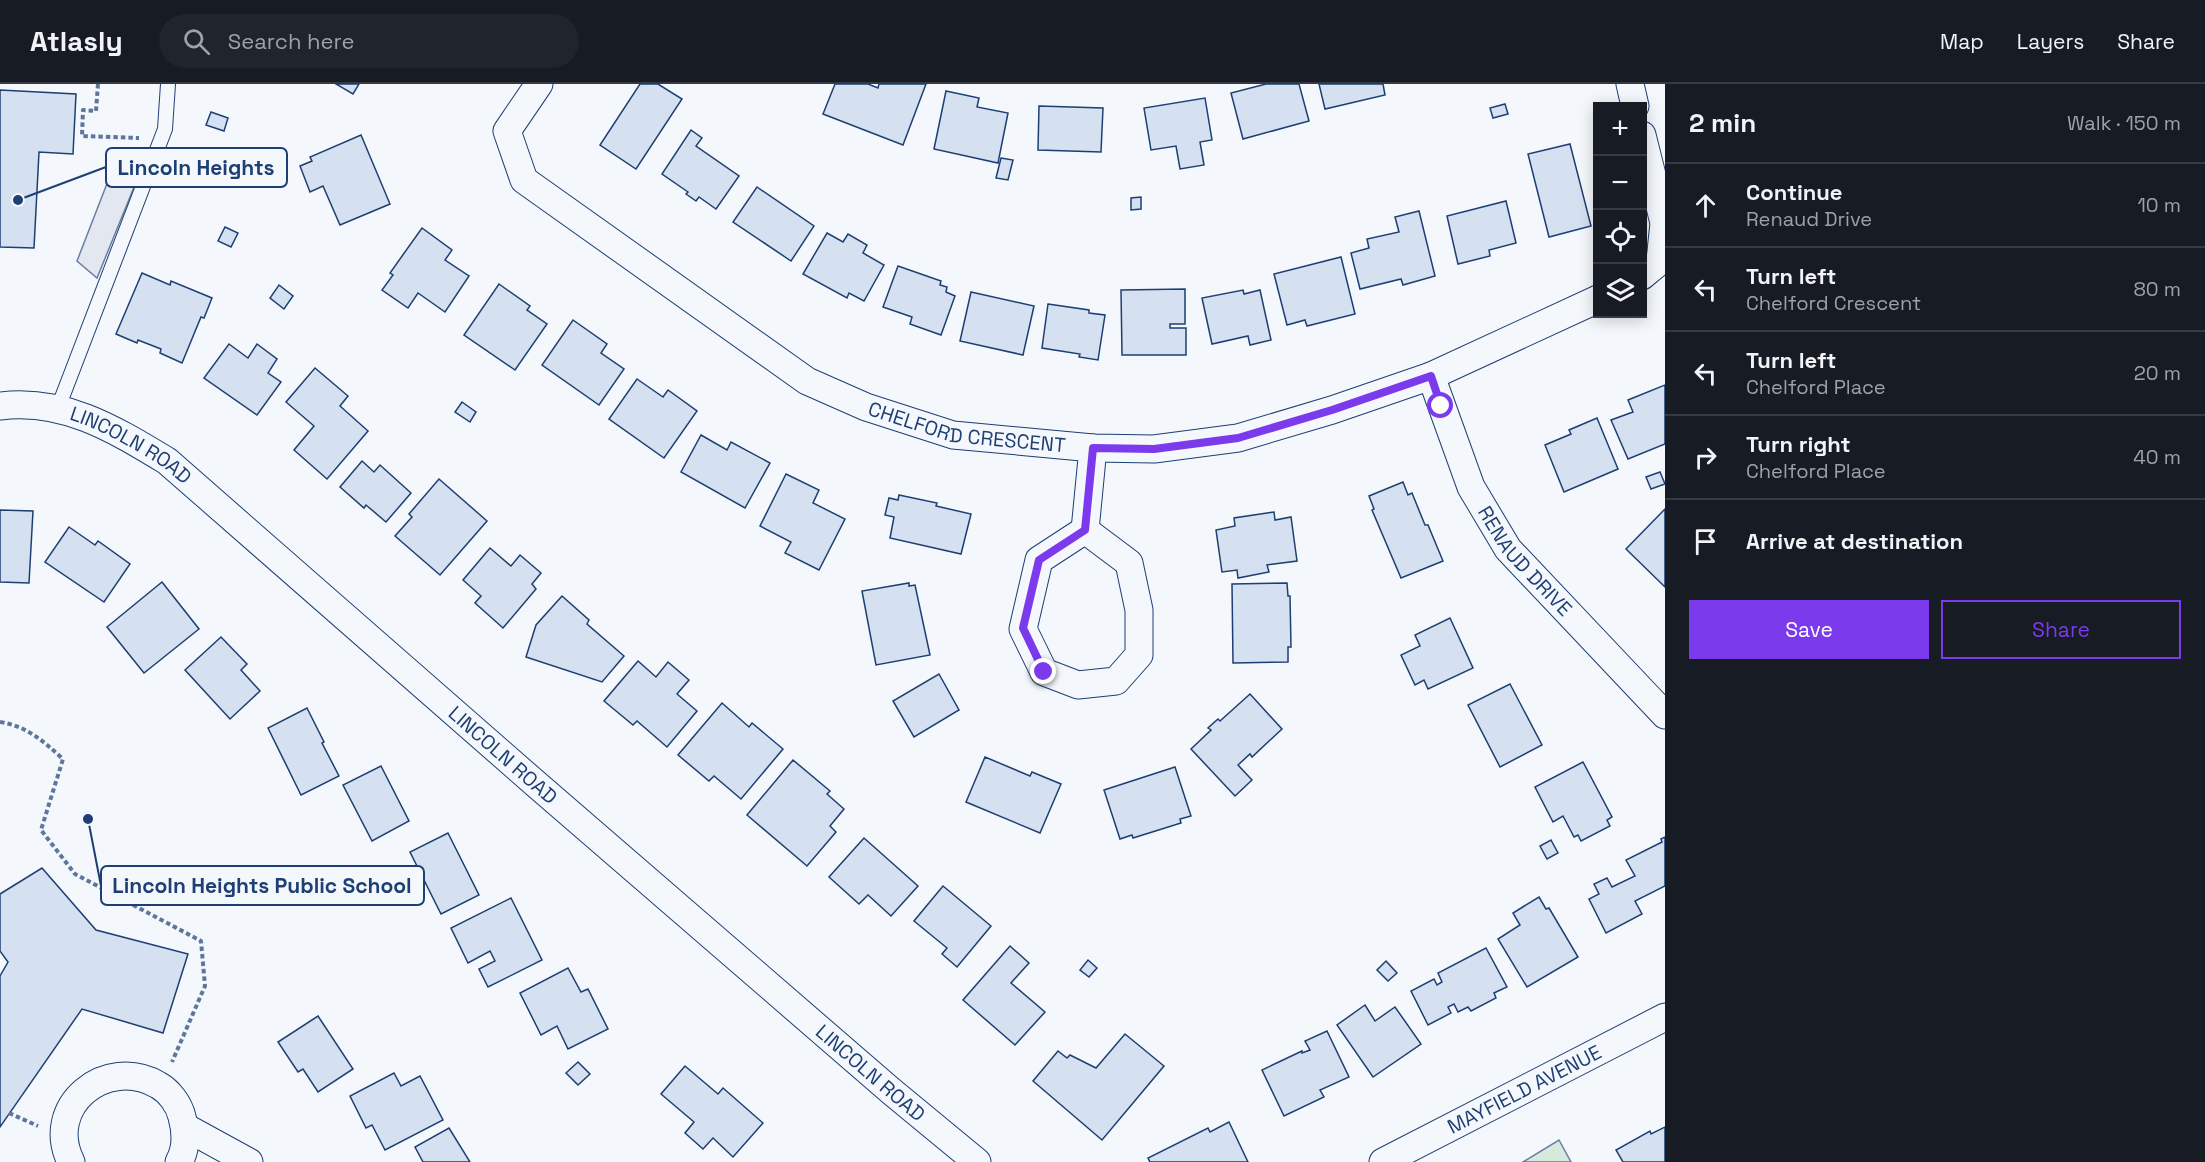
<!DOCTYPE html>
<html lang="en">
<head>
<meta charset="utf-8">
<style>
	body { margin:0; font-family:"Space Grotesk",sans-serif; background:#20242c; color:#f1f3f6 }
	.controls { position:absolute; right:18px; top:18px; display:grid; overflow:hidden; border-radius:0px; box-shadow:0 3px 15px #0003 }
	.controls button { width:54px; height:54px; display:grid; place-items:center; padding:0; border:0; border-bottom:2px solid #363941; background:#171b24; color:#f1f3f6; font:30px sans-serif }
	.stop { position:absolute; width:18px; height:18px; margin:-14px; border:4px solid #7c3aed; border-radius:50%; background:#fff }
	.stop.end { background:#7c3aed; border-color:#fff; box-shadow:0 2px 6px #0008 }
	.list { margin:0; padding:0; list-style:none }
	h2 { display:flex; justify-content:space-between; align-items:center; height:78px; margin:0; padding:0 24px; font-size:26px }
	h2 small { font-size:20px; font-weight:400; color:#9ea1a6 }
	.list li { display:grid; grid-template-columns:39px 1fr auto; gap:18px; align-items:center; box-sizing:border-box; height:84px; padding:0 24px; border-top:2px solid #363941 }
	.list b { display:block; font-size:22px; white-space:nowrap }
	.list p { margin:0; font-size:20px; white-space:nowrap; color:#9ea1a6 }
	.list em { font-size:20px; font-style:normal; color:#9ea1a6 }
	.actions { display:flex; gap:12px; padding:18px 24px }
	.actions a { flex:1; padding:14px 0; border:2px solid #7c3aed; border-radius:0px; text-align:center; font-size:21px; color:#7c3aed }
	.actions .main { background:#7c3aed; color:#fff }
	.icon { flex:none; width:33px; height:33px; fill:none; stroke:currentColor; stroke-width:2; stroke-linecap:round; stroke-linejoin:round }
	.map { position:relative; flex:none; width:1665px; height:1078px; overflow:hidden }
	header { display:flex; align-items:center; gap:36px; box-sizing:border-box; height:84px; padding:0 30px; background:#171b24; border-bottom:2px solid #363941 }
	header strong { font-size:28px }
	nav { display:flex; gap:33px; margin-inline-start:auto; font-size:21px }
	.search { width:420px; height:54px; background:#20242c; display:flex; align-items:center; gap:15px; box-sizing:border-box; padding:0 21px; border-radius:33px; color:#9ea1a6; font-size:22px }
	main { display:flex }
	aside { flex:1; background:#171b24 }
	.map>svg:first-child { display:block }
</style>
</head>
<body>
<header>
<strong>Atlasly</strong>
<div class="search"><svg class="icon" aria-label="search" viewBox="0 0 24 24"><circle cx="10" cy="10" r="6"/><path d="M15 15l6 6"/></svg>Search here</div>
<nav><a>Map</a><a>Layers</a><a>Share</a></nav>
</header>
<main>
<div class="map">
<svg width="1665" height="1078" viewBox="0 0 1665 1078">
	<rect width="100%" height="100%" fill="#f4f7fb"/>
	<path fill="#d7e8df" stroke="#687fa3" stroke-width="1.5" d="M1559 1056 1571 1078H1523Z"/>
	<path fill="#e3e8f0" stroke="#687fa3" stroke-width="1.5" d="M120 66 141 86 97 194 77 177Z"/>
	<g fill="#d5e0f0" stroke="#1d3f73" stroke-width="1.5">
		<path d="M336 0H359L353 10Z"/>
		<path d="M640 0H658L682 15 636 85 600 61Z"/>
		<path d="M835 0H868L878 4 879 0H926L903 61 823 30Z"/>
		<path d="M1266 0H1299L1309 37 1243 55 1231 9Z"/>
		<path d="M1319 0H1383L1385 11 1325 25Z"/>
		<path d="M0 6 76 10 73 70 39 68 34 164 0 163Z"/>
		<path d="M946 7 979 14 977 23 1008 29 998 79 934 65Z"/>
		<path d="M1205 14 1212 56 1200 58 1204 81 1180 85 1176 62 1151 66 1144 24Z"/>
		<path d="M1505 20 1508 30 1493 34 1490 24Z"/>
		<path d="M1039 22 1103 24 1101 68 1038 66Z"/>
		<path d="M211 28 228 34 224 47 206 41Z"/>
		<path d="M691 46 702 54 696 62 739 92 716 125 699 113 696 117 686 110 688 108 662 90Z"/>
		<path d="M361 51 390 120 340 141 323 102 310 108 300 82 312 77 310 73Z"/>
		<path d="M1570 60 1591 142 1549 153 1528 70Z"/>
		<path d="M1001 74 1013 76 1008 96 996 94Z"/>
		<path d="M757 103 814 142 791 177 733 138Z"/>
		<path d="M1141 113V125L1131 126V114Z"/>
		<path d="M1506 117 1516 159 1489 166 1490 172 1458 180 1447 132Z"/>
		<path d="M1419 127 1435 192 1403 201 1401 195 1360 205 1351 169 1369 164 1367 155 1399 148 1395 133Z"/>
		<path d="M225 143 238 149 231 163 218 157Z"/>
		<path d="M422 144 452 166 445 176 469 192 445 228 418 209 408 224 382 206 393 191 390 189Z"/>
		<path d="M827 149 843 158 848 150 867 161 863 169 884 181 864 217 849 209 847 214 803 190Z"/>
		<path d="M1341 173 1355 230 1307 242 1305 236 1287 241 1274 190Z"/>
		<path d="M898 182 941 197 940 201 947 203 946 208 955 212 941 251 910 240 912 233 883 223Z"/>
		<path d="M142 189 170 201 171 197 212 214 204 234 201 233 182 279 160 269 161 265 138 256 137 259 116 250Z"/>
		<path d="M499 200 530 222 527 226 547 240 515 286 464 251Z"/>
		<path d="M279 201 293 212 284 225 270 214Z"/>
		<path d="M1185 205V240H1170V244H1186V271H1122L1121 206Z"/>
		<path d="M1243 206 1244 210 1260 206 1271 256 1250 261 1248 252 1212 260 1202 214Z"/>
		<path d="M971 208 1034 222 1023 271 960 257Z"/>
		<path d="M1048 220 1089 226V229L1105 231 1098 276 1079 273 1080 270 1042 264Z"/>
		<path d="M573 236 607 260 601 269 624 285 599 321 542 281Z"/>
		<path d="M229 260 248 274 257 260 277 275 268 289 281 298 257 331 204 294Z"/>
		<path d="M315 284 348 312 340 322 368 347 327 395 294 366 314 342 286 318Z"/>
		<path d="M637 295 663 313 668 306 697 327 664 374 609 335Z"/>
		<path d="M1665 301V360L1628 375 1611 336 1633 328 1628 316Z"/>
		<path d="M462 318 476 328 470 338 455 328Z"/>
		<path d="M1597 334 1618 385 1564 408 1545 361 1571 350 1569 346Z"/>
		<path d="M701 351 727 366 731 358 770 379 745 424 681 388Z"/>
		<path d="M362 377 374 388 380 381 411 409 386 438 366 421 364 424 340 403Z"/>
		<path d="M1660 388 1665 400 1651 405 1646 393Z"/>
		<path d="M786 390 819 406 813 419 845 435 819 486 785 469 791 458 760 442Z"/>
		<path d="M439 395 487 437 440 491 395 452 412 433 409 430Z"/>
		<path d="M1403 398 1408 411 1412 409 1425 441H1428L1443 477 1401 494 1372 426 1374 425 1369 412Z"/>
		<path d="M899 411 937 419 936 422 971 430 961 470 890 454 894 433 885 431 889 414 898 416Z"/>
		<path d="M1665 425V503L1626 465Z"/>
		<path d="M0 426 33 427 29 499 0 498Z"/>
		<path d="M1274 428 1275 436 1291 433 1297 477 1267 481 1269 488 1238 494 1237 486 1222 488 1216 446 1235 442 1234 434Z"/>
		<path d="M69 443 95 461 98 457 130 480 104 518 45 478Z"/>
		<path d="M490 464 511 482 520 471 541 489 532 500 536 505 503 544 475 519 481 512 463 496Z"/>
		<path d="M162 498 199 545 144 589 107 543Z"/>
		<path d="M909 499V502L915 501 930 571 876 581 862 507Z"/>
		<path d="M1287 499 1288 512H1290L1291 563H1288V578L1233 579 1232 500Z"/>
		<path d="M562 512 589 536 587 540 624 572 602 598 526 573 536 541Z"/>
		<path d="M1450 534 1473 584 1428 605 1424 596 1415 601 1401 571 1420 562 1415 551Z"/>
		<path d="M221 553 247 580 241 586 260 607 230 635 185 586Z"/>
		<path d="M638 577 656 593 668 578 689 596 677 610 697 627 667 663 637 637 633 641 604 617Z"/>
		<path d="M939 590 959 626 914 653 893 617Z"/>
		<path d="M1510 600 1542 661 1500 683 1468 621Z"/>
		<path d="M1250 610 1282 645 1252 673 1250 670 1238 681 1252 696 1235 712 1191 665 1211 646 1208 644 1218 635 1220 637Z"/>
		<path d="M722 619 749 643 752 639 783 665 741 715 714 692 709 697 678 671Z"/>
		<path d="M307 624 324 658 322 659 339 692 301 711 268 644Z"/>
		<path d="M985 673 1030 692 1032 688 1061 700 1040 749 966 718Z"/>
		<path d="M793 676 830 707 827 710 844 725 830 742 836 748 807 782 747 731Z"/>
		<path d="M1583 678 1612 733 1607 736 1610 742 1581 757 1578 751 1574 753 1563 732 1553 738 1535 703Z"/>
		<path d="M381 682 409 737 372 757 343 701Z"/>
		<path d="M1175 683 1191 732 1180 735 1181 739 1133 754 1132 751 1120 755 1104 706Z"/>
		<path d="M448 749 479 811 441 830 410 768Z"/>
		<path d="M1665 753V802L1635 817 1642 830 1606 849 1589 815 1599 810 1594 800 1607 794 1612 803 1635 792 1626 776 1662 758 1661 755Z"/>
		<path d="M864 754 918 802 891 832 868 811 859 820 829 793Z"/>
		<path d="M1551 756 1558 769 1547 775 1540 762Z"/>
		<path d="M42 784 96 846 188 870 163 949 82 925 0 1043V892L8 878 0 867V810Z"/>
		<path d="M943 802 991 842 957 883 942 870 947 864 914 837Z"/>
		<path d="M1539 813 1546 825 1549 824 1578 873 1527 903 1498 855 1520 841 1513 829Z"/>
		<path d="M511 814 542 876 488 903 479 885 495 877 490 867 468 879 451 844Z"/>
		<path d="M1010 862 1029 879 1011 899 1045 928 1015 961 963 916Z"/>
		<path d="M1486 864 1507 903 1494 909 1496 914 1471 927 1468 923 1458 928 1454 920 1448 923 1451 929 1428 941 1411 907 1434 895 1437 901 1442 898 1438 889Z"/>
		<path d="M1088 876 1097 884 1089 893 1080 886Z"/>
		<path d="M1386 877 1397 889 1388 897 1377 886Z"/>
		<path d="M568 884 581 908 588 905 608 945 568 965 557 942 541 951 520 909Z"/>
		<path d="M1365 921 1375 937 1395 923 1421 960 1373 993 1337 941Z"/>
		<path d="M318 932 353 985 318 1008 303 985 298 988 278 958Z"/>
		<path d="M1327 947 1349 993 1320 1006 1324 1013 1284 1032 1262 986 1302 967V969L1310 966 1305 957Z"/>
		<path d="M1125 950 1164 982 1102 1056 1033 997 1058 967 1067 974 1070 971 1096 984Z"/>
		<path d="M578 978 590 990 578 1001 566 989Z"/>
		<path d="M685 982 718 1010 723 1004 763 1039 733 1073 713 1054 703 1065 685 1049 694 1038 661 1010Z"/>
		<path d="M394 989 401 1002 420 992 443 1036 385 1066 372 1041 366 1044 350 1012Z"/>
		<path d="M1229 1038 1248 1078H1150L1148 1074 1208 1044 1210 1048Z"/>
		<path d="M1665 1043V1078H1623L1616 1066 1650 1047 1651 1050Z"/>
		<path d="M449 1044 470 1078H423L415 1063Z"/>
	</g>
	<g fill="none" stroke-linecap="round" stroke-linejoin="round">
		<defs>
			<path id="lane" d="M58 324 165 45 168 0"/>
			<g id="street">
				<path id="s1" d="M539 0 507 47 524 96 807 297 866 323 953 351 1093 364 1154 365 1238 354 1332 326 1431 292 1598 215"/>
				<path d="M1630 0 1635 22"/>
				<path d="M1642 51 1664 139 1660 177 1642 192"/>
				<path id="s2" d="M1431 292 1471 403 1508 465 1665 631"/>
				<path id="s3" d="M0 322C64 314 114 345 167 377L536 700 891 1007 977 1078"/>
				<path d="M1085 446 1129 479 1139 526V571L1116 597 1078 601 1044 588 1023 545 1039 476Z"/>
				<path d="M1085 446 1093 364"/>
				<path d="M185 1043 249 1078"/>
				<path d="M71 1078C43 1022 106 971 158 1001 169 1007 179 1020 182 1033 186 1048 187 1064 179 1078"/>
				<path id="s4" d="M1383 1078 1665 933"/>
			</g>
		</defs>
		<use href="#lane" stroke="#1d3f73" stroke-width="16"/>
		<use href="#street" stroke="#1d3f73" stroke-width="29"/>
		<g stroke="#5e769c" stroke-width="4" stroke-dasharray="4.5 3" stroke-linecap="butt">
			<path d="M98 0 96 27 83 26 82 52 139 54"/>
			<path d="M0 638C27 642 43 657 63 675L41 746 75 790 201 857 205 902 172 978"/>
			<path d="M9 1029 38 1042"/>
		</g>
		<use href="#lane" stroke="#f4f7fb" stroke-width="14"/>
		<use href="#street" stroke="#f4f7fb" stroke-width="27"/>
	</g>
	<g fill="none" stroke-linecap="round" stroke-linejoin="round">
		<path stroke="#7c3aed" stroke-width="8" d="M1044 588 1023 544 1039 476 1085 446 1093 364 1154 365 1238 354 1332 326 1431 292 1441 322"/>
	</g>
	<g text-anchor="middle" stroke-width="4.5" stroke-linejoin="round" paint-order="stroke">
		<g font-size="20" fill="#1d3f73" stroke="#f4f7fb">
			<text dy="7" stroke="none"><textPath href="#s1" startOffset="624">CHELFORD CRESCENT</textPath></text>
			<text dy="7" stroke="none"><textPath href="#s3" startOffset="140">LINCOLN ROAD</textPath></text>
			<text dy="7" stroke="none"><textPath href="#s2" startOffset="210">RENAUD DRIVE</textPath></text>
			<text dy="7" stroke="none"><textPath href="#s3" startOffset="626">LINCOLN ROAD</textPath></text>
			<text dy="7" stroke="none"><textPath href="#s3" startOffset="1112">LINCOLN ROAD</textPath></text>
			<text dy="7" stroke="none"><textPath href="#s4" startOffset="159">MAYFIELD AVENUE</textPath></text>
		</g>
	</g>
	<path fill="none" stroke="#1d3f73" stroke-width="2" d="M18 116L106 83M88 735L101 802"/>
	<g fill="#1d3f73" stroke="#f4f7fb" stroke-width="2">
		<circle cx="18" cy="116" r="6"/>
		<circle cx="88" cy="735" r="6"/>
	</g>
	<g fill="#f4f7fb" stroke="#1d3f73" stroke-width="2">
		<rect x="106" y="64" width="181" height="39" rx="6"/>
		<rect x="101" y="782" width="323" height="39" rx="6"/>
	</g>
	<g font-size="21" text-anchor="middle" font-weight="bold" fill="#1d3f73">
		<text x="196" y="91">Lincoln Heights</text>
		<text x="262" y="809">Lincoln Heights Public School</text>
	</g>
</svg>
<div class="controls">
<button>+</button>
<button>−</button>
<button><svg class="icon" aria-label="locate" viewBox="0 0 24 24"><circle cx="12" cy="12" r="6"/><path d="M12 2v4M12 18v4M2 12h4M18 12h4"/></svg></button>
<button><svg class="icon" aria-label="layers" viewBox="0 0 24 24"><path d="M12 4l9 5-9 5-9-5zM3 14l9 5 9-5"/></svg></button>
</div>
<div class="stop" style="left:1441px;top:322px"></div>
<div class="stop end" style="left:1044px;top:588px"></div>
</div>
<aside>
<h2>2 min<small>Walk · 150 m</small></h2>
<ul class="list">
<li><svg class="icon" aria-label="ahead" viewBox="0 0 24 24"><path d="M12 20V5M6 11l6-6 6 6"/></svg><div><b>Continue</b><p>Renaud Drive</p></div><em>10 m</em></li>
<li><svg class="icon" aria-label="left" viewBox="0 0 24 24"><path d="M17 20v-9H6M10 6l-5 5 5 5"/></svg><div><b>Turn left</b><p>Chelford Crescent</p></div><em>80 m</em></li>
<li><svg class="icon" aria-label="left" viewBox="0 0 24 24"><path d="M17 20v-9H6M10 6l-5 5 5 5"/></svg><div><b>Turn left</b><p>Chelford Place</p></div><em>20 m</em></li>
<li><svg class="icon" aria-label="right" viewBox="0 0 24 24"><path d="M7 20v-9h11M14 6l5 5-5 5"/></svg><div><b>Turn right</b><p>Chelford Place</p></div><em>40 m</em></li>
<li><svg class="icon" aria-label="arrive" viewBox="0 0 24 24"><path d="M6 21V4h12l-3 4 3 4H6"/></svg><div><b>Arrive at destination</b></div></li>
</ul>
<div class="actions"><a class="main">Save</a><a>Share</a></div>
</aside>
</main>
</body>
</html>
